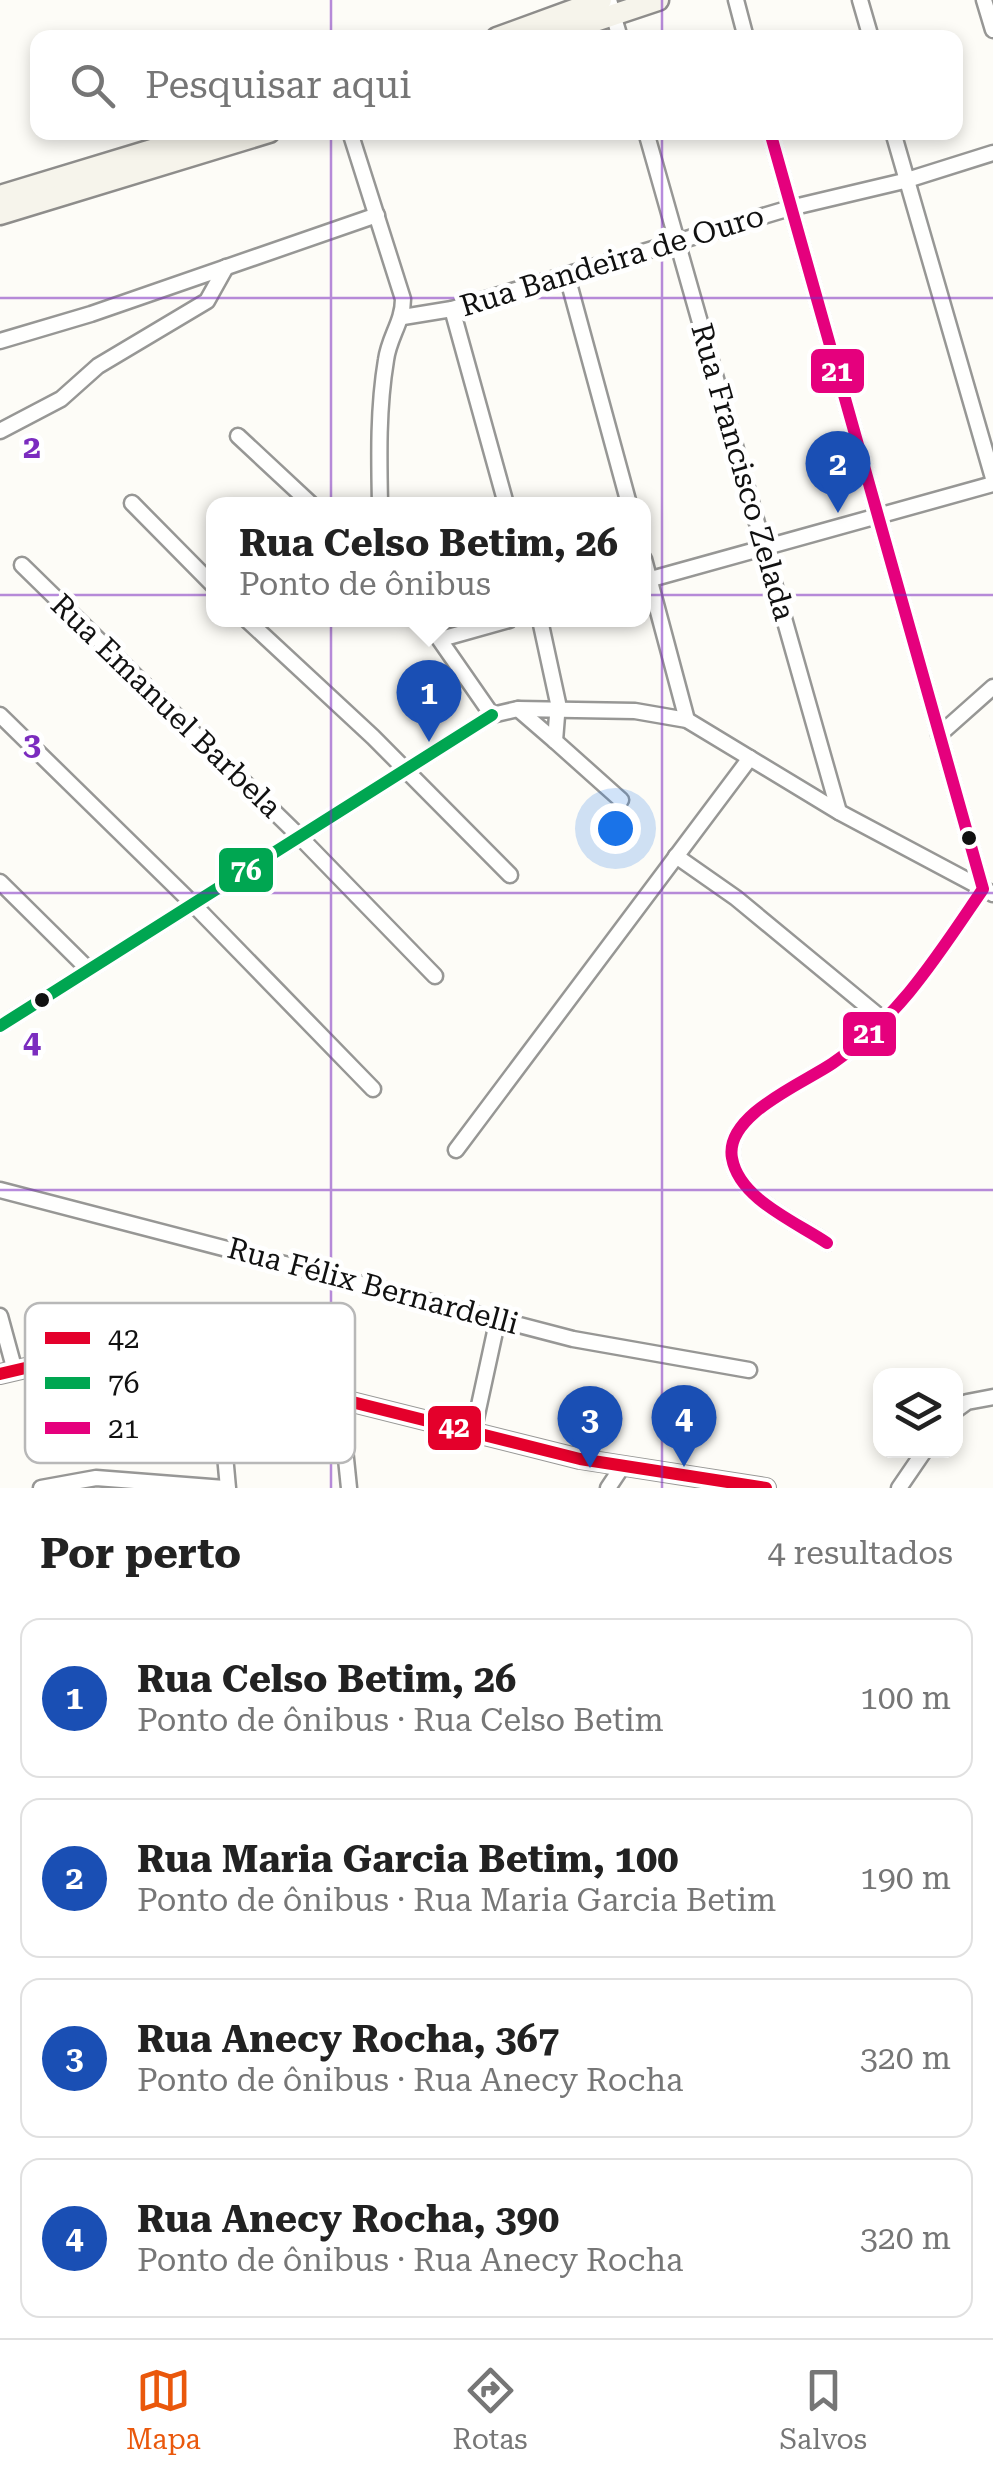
<!DOCTYPE html>
<html lang="pt">
<head>
<meta charset="utf-8">
<style>
	body { margin:0; font-family:"Roboto Serif",serif; background:#f2f2f2; color:#222 }
	.controls { position:absolute; right:30px; bottom:30px; display:grid; overflow:hidden; border-radius:20px; box-shadow:0 5px 15px #0003 }
	.controls button { width:90px; height:90px; display:grid; place-items:center; padding:0; border:0; border-bottom:2px solid #e0e0e0; background:#fff; color:#222; font:50px sans-serif }
	.you { position:absolute; left:615px; top:828px; width:35px; height:35px; margin:-25px; border:8px solid #fff; border-radius:50%; background:#1a73e8; box-shadow:0 0 0 15px #1a73e833 }
	.badge { display:grid; place-items:center; width:65px; height:65px; border-radius:50%; background:#ea580c; color:#fff; font-size:32px; font-weight:700 }
	.pin { position:absolute; translate:-50% -82px; filter:drop-shadow(0 2px 5px #0008) }
	.pin::after { content:''; position:absolute; top:52px; width:35px; height:30px; background:inherit; clip-path:polygon(0 0,100% 0,50% 100%) }
	.popup { position:absolute; left:206px; top:497px; width:445px; height:130px; box-sizing:border-box; display:grid; place-content:center; border-radius:20px; background:#fff; filter:drop-shadow(0 2px 8px #0005); font-size:32px; white-space:nowrap; color:#767676 }
	.popup b { font-size:38px; color:#222 }
	.popup::after { content:''; position:absolute; left:50%; top:100%; margin-left:-20px; border:20px solid transparent; border-top-color:#fff }
	.list { margin:0; padding:0; list-style:none }
	h2 { display:flex; justify-content:space-between; align-items:center; height:130px; margin:0; padding:0 40px; font-size:42px }
	h2 small { font-size:32px; font-weight:400; color:#767676 }
	.list li { display:grid; grid-template-columns:65px 1fr auto; gap:30px; align-items:center; box-sizing:border-box; height:160px; margin:0 20px 20px; padding:0 20px; border:2px solid #e0e0e0; border-radius:20px }
	.list b { display:block; font-size:38px; white-space:nowrap }
	.list p { margin:0; font-size:32px; white-space:nowrap; color:#767676 }
	.list em { font-size:32px; font-style:normal; color:#767676 }
	.icon { flex:none; width:55px; height:55px; fill:none; stroke:currentColor; stroke-width:2; stroke-linecap:round; stroke-linejoin:round }
	.map { position:relative; flex:none; width:993px; height:1488px; overflow:hidden }
	.search { position:absolute; background:#fff; box-shadow:0 5px 15px #0003; left:30px; right:30px; top:30px; height:110px; display:flex; align-items:center; gap:25px; box-sizing:border-box; padding:0 35px; border-radius:20px; color:#767676; font-size:38px }
	.sheet { height:850px; background:#fff }
	nav { display:flex; justify-content:space-around; align-items:center; box-sizing:border-box; height:140px; border-top:2px solid #e0e0e0; background:#fff; font-size:28px; color:#767676 }
	nav a { display:grid; justify-items:center; gap:5px }
	nav .on { color:#ea580c }
	.map>svg:first-child { display:block }
</style>
</head>
<body>
<div class="map">
<svg width="993" height="1488" viewBox="0 0 993 1488">
	<rect width="100%" height="100%" fill="#fdfcf7"/>
	<g fill="none" stroke-linecap="round" stroke-linejoin="round">
		<defs>
			<g id="minor">
				<path d="M609 0 620 38"/>
				<path d="M736 0 746 38"/>
				<path d="M860 0 871 38"/>
				<path d="M984 0 993 30"/>
				<path d="M350 132 403 299C403 322 389 337 386 360 378 408 379 456 380 504"/>
				<path d="M646 132 839 812"/>
				<path d="M770 132 983 889C938 955 900 1017 833 1063 804 1083 724 1115 732 1158 739 1199 796 1222 827 1243"/>
				<path d="M893 132 993 478"/>
				<path d="M567 276 629 504"/>
				<path d="M452 309 506 504"/>
				<path d="M403 317 452 309 790 208 904 181 993 153"/>
				<path d="M0 341 91 314 377 215"/>
				<path d="M0 431 61 399 98 366 207 301 226 267"/>
				<path d="M238 436 311 504"/>
				<path d="M132 503 214 586"/>
				<path d="M644 559 687 720"/>
				<path d="M22 565 298 835 435 976"/>
				<path d="M644 581 993 484"/>
				<path d="M247 620 373 737 510 875"/>
				<path d="M426 620 492 715 518 709 635 711 687 720 839 812 993 894"/>
				<path d="M540 620 558 703 555 741 621 800"/>
				<path d="M441 639 509 620"/>
				<path d="M518 709 555 741"/>
				<path d="M0 715 193 904 373 1089"/>
				<path d="M939 735 993 687"/>
				<path d="M676 856 736 898 886 1022"/>
				<path d="M0 882 88 969"/>
				<path d="M0 1026 492 715"/>
				<path d="M456 1150 750 758"/>
				<path d="M0 1190 573 1339 749 1370"/>
				<path d="M0 1316 15 1371"/>
				<path d="M217 1368 228 1488"/>
				<path d="M340 1400 349 1488"/>
				<path d="M956 1410 967 1402 993 1397"/>
				<path d="M473 1433 498 1318"/>
				<path d="M41 1488 96 1478 224 1488"/>
				<path d="M608 1488 622 1467"/>
				<path d="M899 1488 925 1450"/>
			</g>
			<path id="tertiary" d="M0 1374 124 1345 580 1459 766 1488"/>
			<g id="secondary">
				<path d="M497 38 601 0"/>
				<path d="M544 38 658 0"/>
				<path d="M0 196 211 132"/>
				<path d="M0 214 269 132"/>
			</g>
		</defs>
		<use href="#minor" stroke="#979795" stroke-width="19"/>
		<use href="#tertiary" stroke="#979795" stroke-width="22"/>
		<use href="#secondary" stroke="#8e8d8b" stroke-width="25"/>
		<use href="#minor" stroke="#fffffe" stroke-width="14"/>
		<use href="#tertiary" stroke="#fffffe" stroke-width="18"/>
		<use href="#secondary" stroke="#f6f4eb" stroke-width="20"/>
		<defs>
			<path id="bus-1" d="M0 1374 124 1345 580 1459 766 1488"/>
			<path id="bus-2" d="M0 1026 492 715"/>
			<path id="bus-3" d="M770 132 983 889C938 955 900 1017 833 1063 804 1083 724 1115 732 1158 739 1199 796 1222 827 1243"/>
		</defs>
		<use href="#bus-1" stroke="#fff" stroke-width="20"/>
		<use href="#bus-2" stroke="#fff" stroke-width="20"/>
		<use href="#bus-3" stroke="#fff" stroke-width="20"/>
		<use href="#bus-1" stroke="#e4002b" stroke-width="12"/>
		<use href="#bus-2" stroke="#00a651" stroke-width="12"/>
		<use href="#bus-3" stroke="#e5007d" stroke-width="12"/>
	</g>
	<path fill="none" stroke="#7b2cbf" stroke-width="2.5" stroke-opacity="0.55" d="M331 0V38M662 0V38M331 132V1488M662 132V1488M0 298H993M0 595H993M0 893H993M0 1190H993"/>
	<g fill="#111" stroke="#fff" stroke-width="4">
		<circle cx="969" cy="838" r="9"/>
		<circle cx="42" cy="1000" r="9"/>
	</g>
	<g text-anchor="middle" stroke-width="10" stroke-linejoin="round" paint-order="stroke">
		<g font-size="30" fill="#111" stroke="#fff">
			<text transform="translate(612 261) rotate(-17)" y="10">Rua Bandeira de Ouro</text>
			<text transform="translate(743 472) rotate(74)" y="10">Rua Francisco Zelada</text>
			<text transform="translate(166 706) rotate(44)" y="10">Rua Emanuel Barbela</text>
			<text transform="translate(373 1286) rotate(15)" y="10">Rua Félix Bernardelli</text>
		</g>
	</g>
	<rect x="25" y="1303" width="330" height="160" rx="15" fill="#fff" stroke="#b8b8b8" stroke-width="2.5"/>
	<rect x="45" y="1332" width="45" height="12" fill="#e4002b"/>
	<rect x="45" y="1377" width="45" height="12" fill="#00a651"/>
	<rect x="45" y="1422" width="45" height="12" fill="#e5007d"/>
	<g font-size="28" fill="#111">
		<text x="108" y="1348">42</text>
		<text x="108" y="1393">76</text>
		<text x="108" y="1438">21</text>
	</g>
	<g font-size="32" text-anchor="middle" font-weight="bold" fill="#7b2cbf" stroke="#fff" stroke-width="10" stroke-linejoin="round" paint-order="stroke">
		<text x="32" y="458">2</text>
		<text x="32" y="755">3</text>
		<text x="32" y="1053">4</text>
	</g>
	<g stroke="#fff" stroke-width="4">
		<rect x="809" y="347" width="57" height="48" rx="10" fill="#e5007d"/>
		<rect x="217" y="846" width="58" height="48" rx="10" fill="#00a651"/>
		<rect x="841" y="1010" width="57" height="48" rx="10" fill="#e5007d"/>
		<rect x="426" y="1404" width="57" height="48" rx="10" fill="#e4002b"/>
	</g>
	<g font-size="28" text-anchor="middle" font-weight="bold" fill="#fff">
		<text x="837" y="381">21</text>
		<text x="246" y="880">76</text>
		<text x="869" y="1043">21</text>
		<text x="454" y="1437">42</text>
	</g>
</svg>
<div class="controls">
<button><svg class="icon" aria-label="layers" viewBox="0 0 24 24"><path d="M12 4l9 5-9 5-9-5zM3 14l9 5 9-5"/></svg></button>
</div>
<div class="you"></div>
<div class="pin badge" style="left:429px;top:742px;background:#1a4fb4">1</div>
<div class="popup"><b>Rua Celso Betim, 26</b>Ponto de ônibus</div>
<div class="pin badge" style="left:838px;top:513px;background:#1a4fb4">2</div>
<div class="pin badge" style="left:590px;top:1468px;background:#1a4fb4">3</div>
<div class="pin badge" style="left:684px;top:1467px;background:#1a4fb4">4</div>
<div class="search"><svg class="icon" aria-label="search" viewBox="0 0 24 24"><circle cx="10" cy="10" r="6"/><path d="M15 15l6 6"/></svg>Pesquisar aqui</div>
</div>
<section class="sheet">
<h2>Por perto<small>4 resultados</small></h2>
<ul class="list">
<li><span class="badge" style="background:#1a4fb4">1</span><div><b>Rua Celso Betim, 26</b><p>Ponto de ônibus · Rua Celso Betim</p></div><em>100 m</em></li>
<li><span class="badge" style="background:#1a4fb4">2</span><div><b>Rua Maria Garcia Betim, 100</b><p>Ponto de ônibus · Rua Maria Garcia Betim</p></div><em>190 m</em></li>
<li><span class="badge" style="background:#1a4fb4">3</span><div><b>Rua Anecy Rocha, 367</b><p>Ponto de ônibus · Rua Anecy Rocha</p></div><em>320 m</em></li>
<li><span class="badge" style="background:#1a4fb4">4</span><div><b>Rua Anecy Rocha, 390</b><p>Ponto de ônibus · Rua Anecy Rocha</p></div><em>320 m</em></li>
</ul>
</section>
<nav>
<a class="on"><svg class="icon" aria-label="map" viewBox="0 0 24 24"><path d="M3 6l6-2 6 2 6-2v14l-6 2-6-2-6 2zM9 4v14M15 6v14"/></svg>Mapa</a>
<a><svg class="icon" aria-label="directions" viewBox="0 0 24 24"><path d="M12 3l9 9-9 9-9-9zM9 14v-3h6M13 9l2 2-2 2"/></svg>Rotas</a>
<a><svg class="icon" aria-label="saved" viewBox="0 0 24 24"><path d="M7 4h10v16l-5-4-5 4z"/></svg>Salvos</a>
</nav>
</body>
</html>
